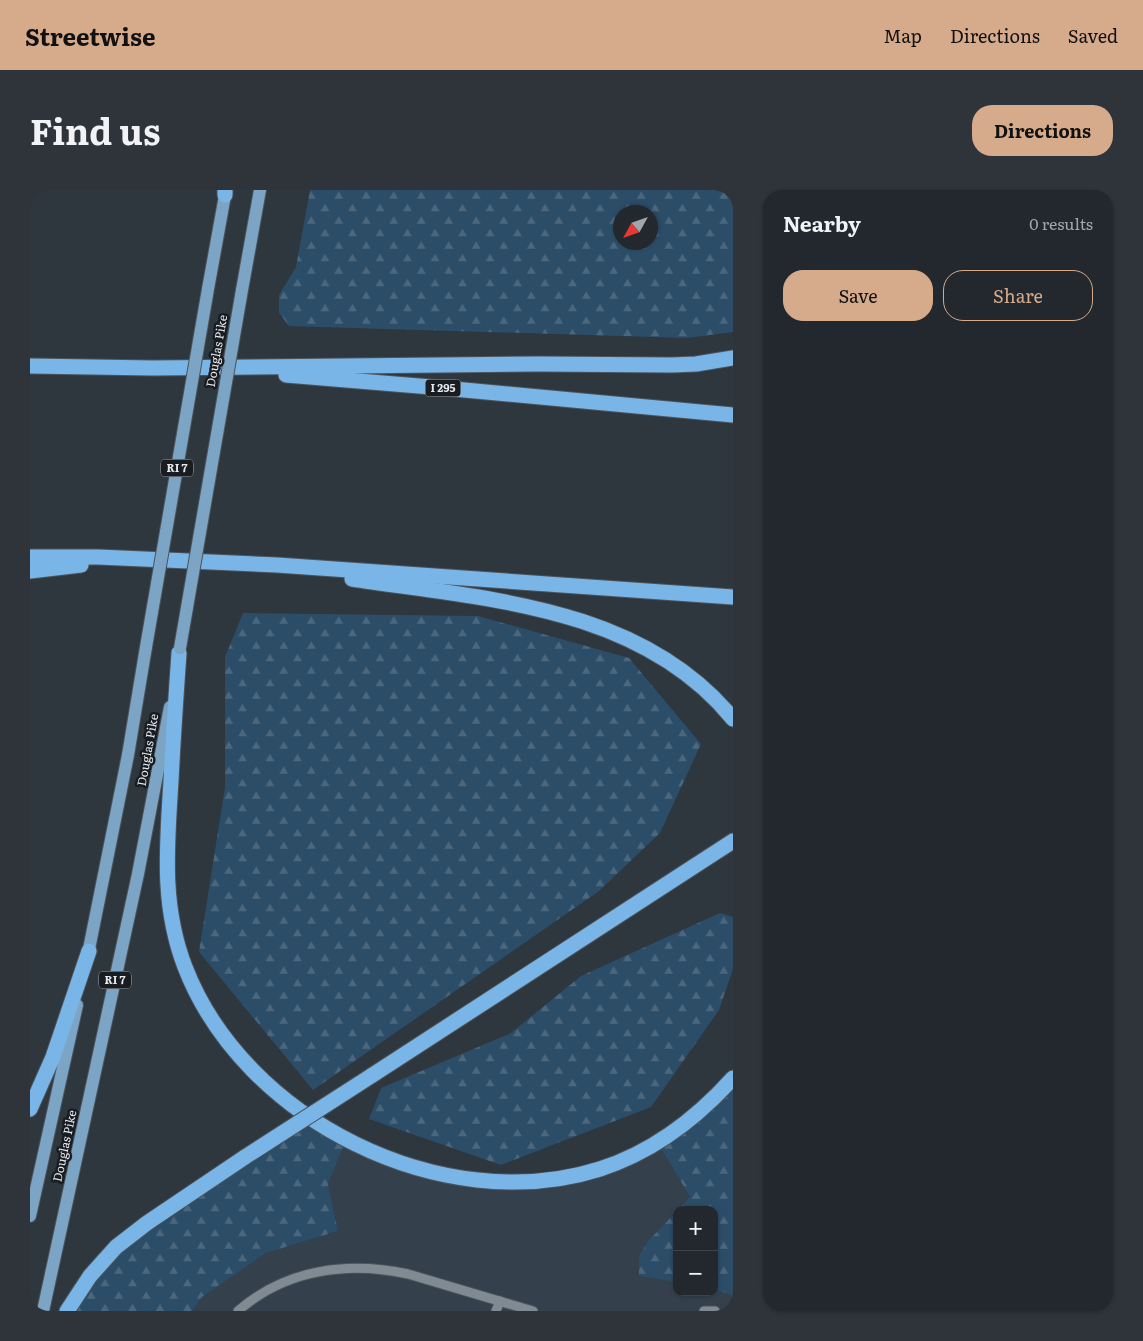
<!DOCTYPE html>
<html lang="en">
<head>
<meta charset="utf-8">
<style>
	body { margin:0; font-family:Literata,serif; background:#2e343a; color:#f1f3f6 }
	.controls { position:absolute; right:15px; bottom:15px; display:grid; overflow:hidden; border-radius:10px; box-shadow:0 1px 4px #0004 }
	.controls button { width:45px; height:45px; display:grid; place-items:center; padding:0; border:0; border-bottom:1px solid #3f444a; background:#22282e; color:#f1f3f6; font:25px sans-serif }
	.compass { position:absolute; left:583px; top:15px; width:45px; height:45px; border-radius:50%; background:#22282e; box-shadow:0 1px 4px #0004; rotate:230deg }
	.list { margin:0; padding:0; list-style:none }
	h2 { display:flex; justify-content:space-between; align-items:center; height:65px; margin:0; padding:0 20px; font-size:21px }
	h2 small { font-size:16px; font-weight:400; color:#a2a6aa }
	.actions { display:flex; gap:10px; padding:15px 20px }
	.actions a { flex:1; padding:11px 0; border:1px solid #d6ab8b; border-radius:20px; text-align:center; font-size:18px; color:#d6ab8b }
	.actions .main { background:#d6ab8b; color:#111 }
	.map { position:relative; flex:none; width:703px; height:1121px; overflow:hidden; border-radius:20px }
	header { display:flex; align-items:center; gap:30px; box-sizing:border-box; height:70px; padding:0 25px; background:#d6ab8b; color:#111 }
	header strong { font-size:24px }
	nav { display:flex; gap:28px; margin-inline-start:auto; font-size:18px }
	.intro { display:flex; align-items:center; justify-content:space-between; box-sizing:border-box; height:120px; padding:0 30px }
	h1 { margin:0; font-size:35px }
	.button { padding:12px 22px; border-radius:20px; background:#d6ab8b; color:#111; font-size:18px; font-weight:700 }
	main { display:flex; gap:30px; padding:0 30px }
	aside { flex:1; background:#22282e; border-radius:20px; box-shadow:0 1px 4px #0004 }
	.map>svg:first-child { display:block }
</style>
</head>
<body>
<header>
<strong>Streetwise</strong>
<nav><a>Map</a><a>Directions</a><a>Saved</a></nav>
</header>
<div class="intro"><h1>Find us</h1><a class="button">Directions</a></div>
<main>
<div class="map">
<svg width="703" height="1121" viewBox="0 0 703 1121">
	<defs>
		<pattern id="forest-firs" width="22" height="20" patternUnits="userSpaceOnUse" patternTransform="scale(1.25)"><rect width="22" height="20" fill="#2c4d68"/><path d="M5 1l3.5 6h-7zM16 11l3.5 6h-7z" fill="#4a677e"/></pattern>
	</defs>
	<rect width="100%" height="100%" fill="#2e363e"/>
	<path fill="#34414d" d="M317 948 357 966 500 994 629 955 660 1007 619 1050 609 1086 647 1092V1102H684V1099L703 1106V1121H162L172 1107 236 1063 308 1041 298 994Z"/>
	<g fill="url(#forest-firs)" fill-rule="evenodd">
		<path d="M280 0H703V142L657 148 259 136 249 123V105L266 77ZM590 22H620V52H590Z"/>
		<path d="M213 423 448 426 599 468 671 554 630 643 569 701 283 900 169 762 195 597V467Z"/>
		<path d="M690 723 703 727V779L689 820 621 917 471 975 339 929 351 898 481 843 551 786Z"/>
		<path d="M703 892V1106L684 1099V1020H648L660 1007 629 955Z"/>
		<path d="M282 927 317 948 298 994 308 1041 236 1063 172 1107 162 1121H40L88 1060Z"/>
		<path d="M647 1021V1092L609 1086V1066L619 1050Z"/>
	</g>
	<g fill="none" stroke-linecap="round" stroke-linejoin="round">
		<defs>
			<g id="service">
				<path d="M208 1121C256 1079 318 1071 378 1084L503 1121"/>
				<path d="M466 1121 470 1111"/>
				<path d="M674 1121H685"/>
			</g>
			<g id="primary">
				<path d="M178 99 196 0"/>
				<path d="M212 100 230 0"/>
				<path d="M57 769 98 565 116 457"/>
				<path d="M0 1026 47 815"/>
				<path d="M13 1121 108 684 140 517"/>
			</g>
			<g id="motorway">
				<path d="M195 5V0"/>
				<path d="M0 176 123 178 508 174 642 175 666 174 703 168"/>
				<path d="M256 185 413 198 703 225"/>
				<path d="M0 367H68L247 375 703 407"/>
				<path d="M0 381 51 375"/>
				<path d="M322 389C455 409 611 416 703 529"/>
				<path d="M149 463C146 506 143 549 141 591 137 656 131 715 155 777 214 930 413 1029 570 979 623 962 667 928 703 888"/>
				<path d="M341 886 703 651"/>
				<path d="M0 919 23 867 59 761"/>
				<path d="M37 1121 60 1086 86 1057 117 1033 215 967"/>
			</g>
		</defs>
		<use href="#service" stroke="#4c535a" stroke-width="11"/>
		<use href="#primary" stroke="#4c535a" stroke-width="14"/>
		<use href="#motorway" stroke="#4c535a" stroke-width="17"/>
		<use href="#service" stroke="#808a93" stroke-width="9"/>
		<use href="#primary" stroke="#7ca4c5" stroke-width="12"/>
		<use href="#motorway" stroke="#79b5e7" stroke-width="15"/>
		<defs>
			<g id="primary-bridge">
				<path d="M116 457 178 99"/>
				<path d="M150 458 212 100"/>
			</g>
			<path id="motorway-bridge" d="M215 967 341 886"/>
		</defs>
		<use href="#primary-bridge" stroke="#4c535a" stroke-width="14" stroke-linecap="butt"/>
		<use href="#motorway-bridge" stroke="#4c535a" stroke-width="17" stroke-linecap="butt"/>
		<use href="#primary-bridge" stroke="#7ca4c5" stroke-width="12"/>
		<use href="#motorway-bridge" stroke="#79b5e7" stroke-width="15"/>
	</g>
	<g text-anchor="middle" stroke-width="5" stroke-linejoin="round" paint-order="stroke">
		<g fill="#191d21" stroke="#a8acb1" stroke-width="1">
			<rect x="395.5" y="189.5" width="35" height="17" rx="4"/>
			<rect x="131" y="269.5" width="32" height="17" rx="4"/>
			<rect x="69" y="781.5" width="32" height="17" rx="4"/>
		</g>
		<g font-size="11" font-weight="bold" fill="#e5eaef">
			<text x="413" y="202">I 295</text>
			<text x="147" y="282">RI 7</text>
			<text x="85" y="794">RI 7</text>
		</g>
		<g font-size="12" fill="#e5eaef" stroke="#191d21">
			<text transform="translate(187 161) rotate(-80)" y="4">Douglas Pike</text>
			<text transform="translate(118 560) rotate(-80)" y="4">Douglas Pike</text>
			<text transform="translate(35 956) rotate(-78)" y="4">Douglas Pike</text>
		</g>
	</g>
</svg>
<div class="controls">
<button>+</button>
<button>−</button>
</div>
<svg class="compass" viewBox="-18 -18 36 36"><path d="M0-13l5 13h-10z" fill="#e53935"/><path d="M0 13l5-13h-10z" fill="#a2a6aa"/></svg>
</div>
<aside>
<h2>Nearby<small>0 results</small></h2>
<ul class="list">
</ul>
<div class="actions"><a class="main">Save</a><a>Share</a></div>
</aside>
</main>
</body>
</html>
